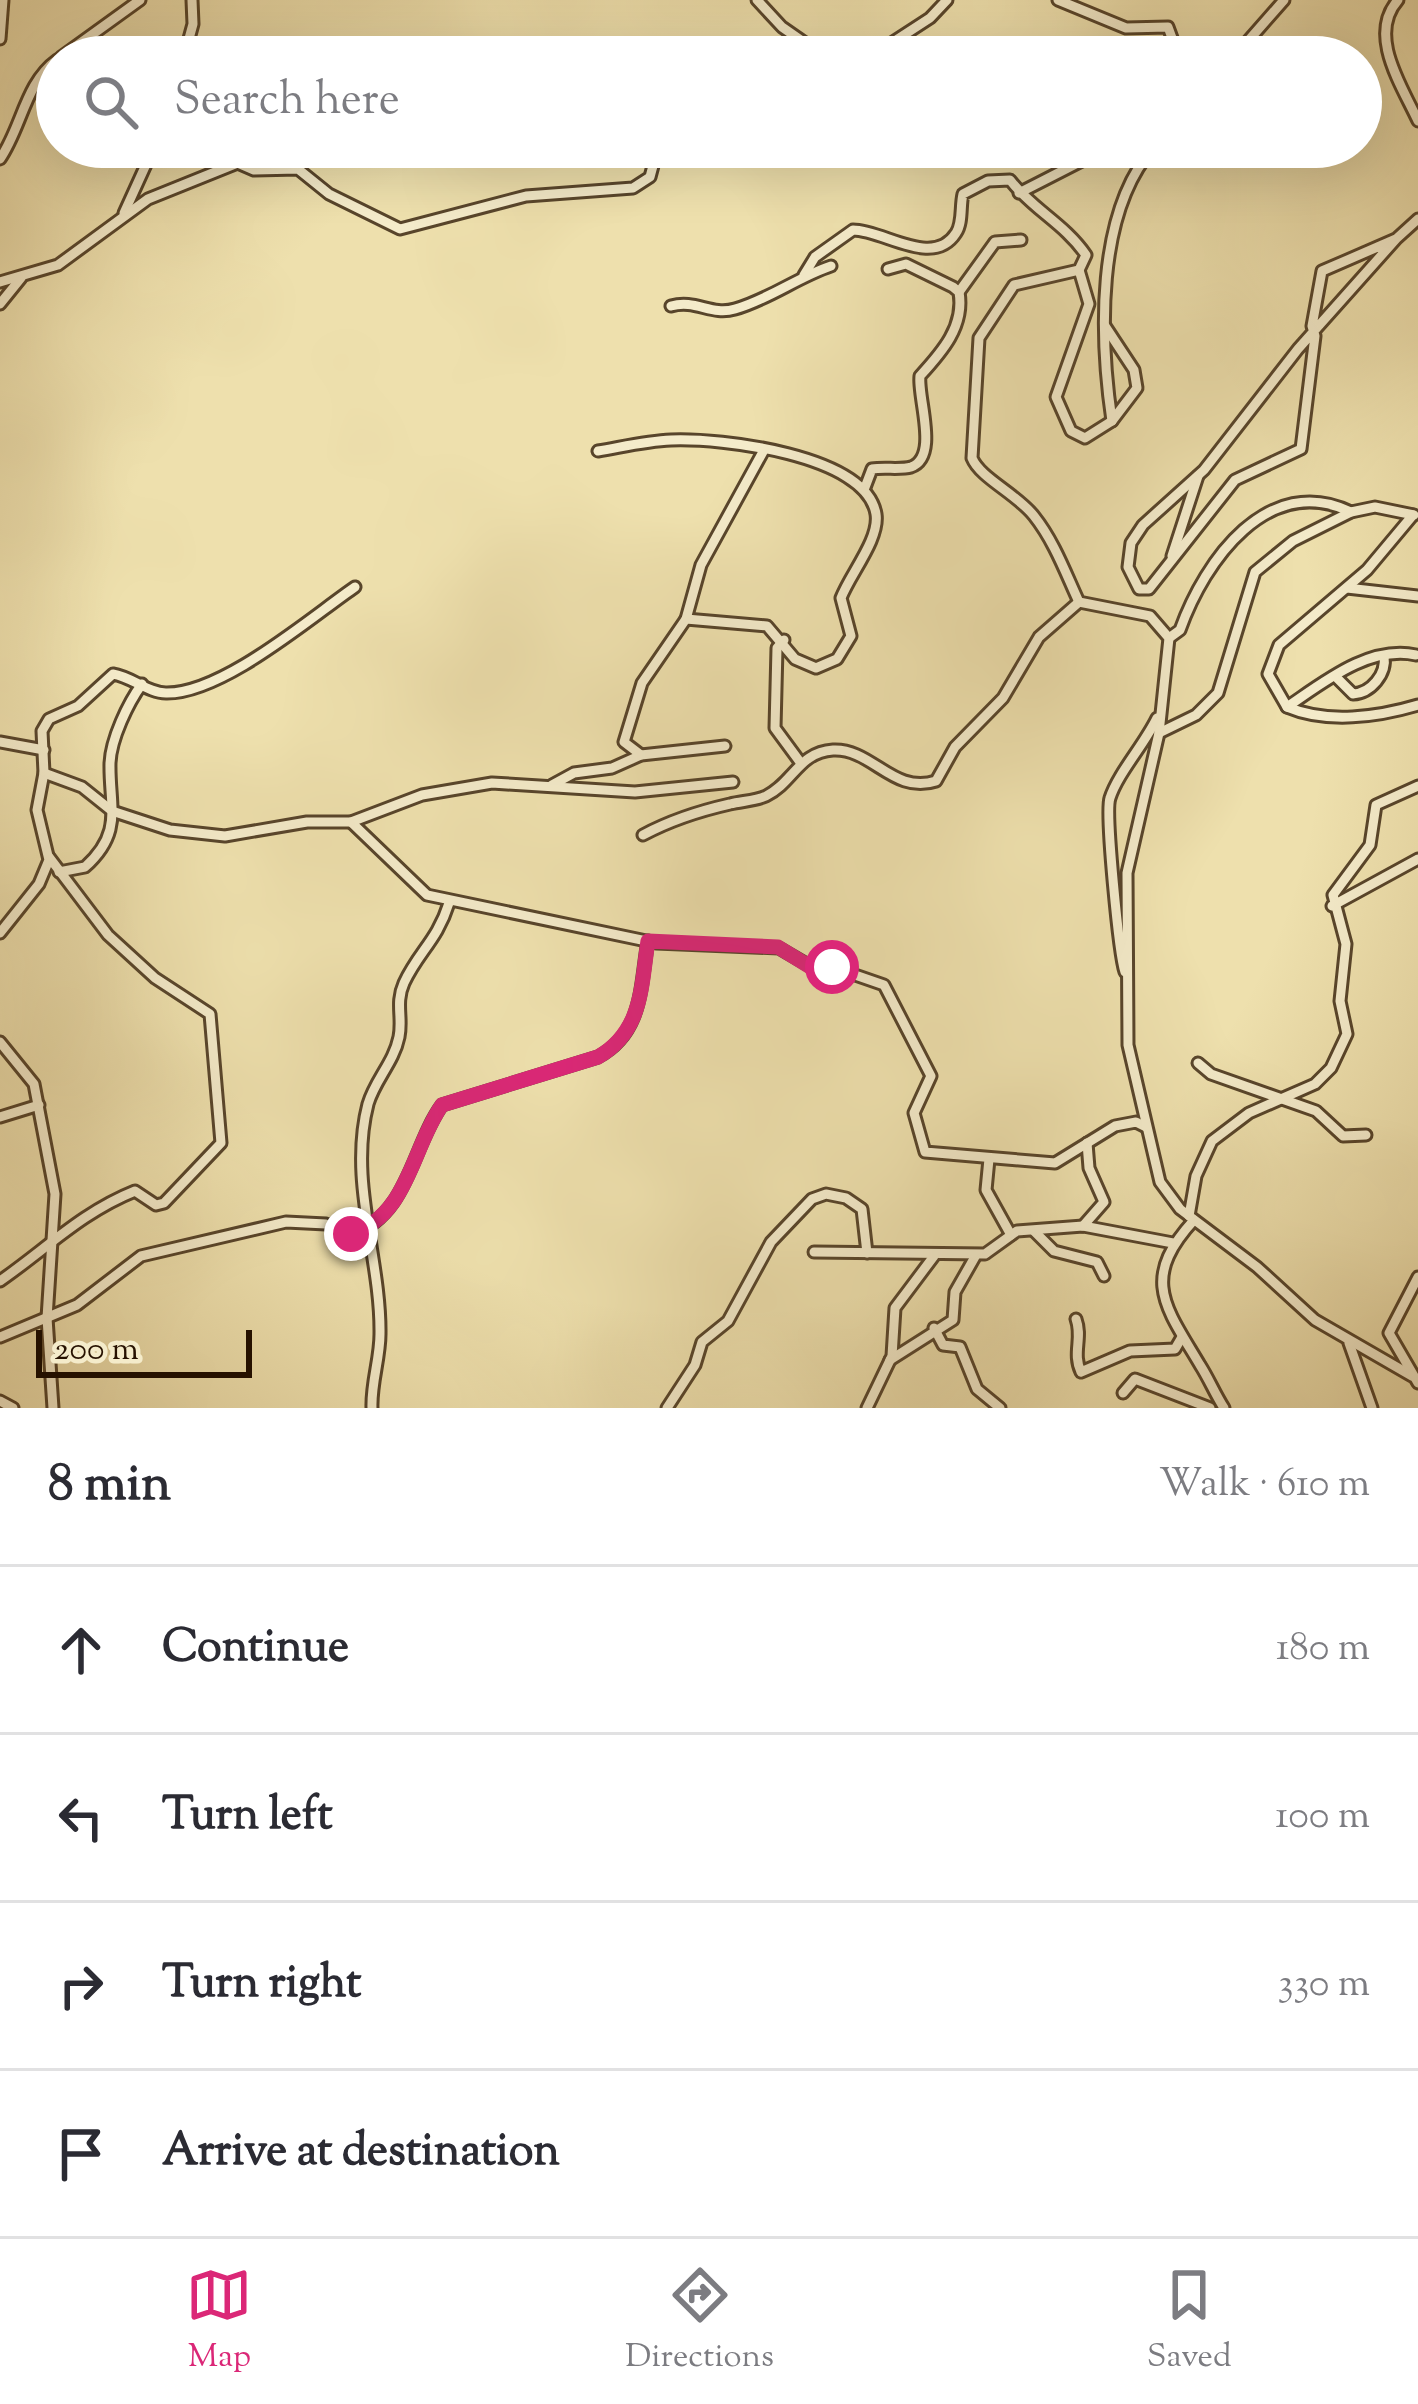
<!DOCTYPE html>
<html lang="en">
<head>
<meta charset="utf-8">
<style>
	body { margin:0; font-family:"Sorts Mill Goudy",serif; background:#f2f2f3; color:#2b2b33 }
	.scale { position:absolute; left:36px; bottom:30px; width:216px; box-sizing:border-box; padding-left:12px; border:6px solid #261100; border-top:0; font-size:33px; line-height:42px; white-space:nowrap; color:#261100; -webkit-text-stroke:9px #f4ebca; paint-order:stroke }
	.stop { position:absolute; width:36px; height:36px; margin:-27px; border:9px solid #db2777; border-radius:50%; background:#fff }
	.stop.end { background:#db2777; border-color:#fff; box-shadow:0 3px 12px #0008 }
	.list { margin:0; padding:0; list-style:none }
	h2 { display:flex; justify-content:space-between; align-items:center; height:156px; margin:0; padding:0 48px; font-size:51px }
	h2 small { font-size:39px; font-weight:400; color:#7c7c81 }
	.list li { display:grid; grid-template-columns:78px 1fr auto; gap:36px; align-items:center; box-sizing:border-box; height:168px; padding:0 48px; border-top:3px solid #e1e1e2 }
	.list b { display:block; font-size:45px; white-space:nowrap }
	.list em { font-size:39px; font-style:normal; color:#7c7c81 }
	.icon { flex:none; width:66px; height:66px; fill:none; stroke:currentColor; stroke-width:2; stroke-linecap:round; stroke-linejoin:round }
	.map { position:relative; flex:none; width:1418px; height:1408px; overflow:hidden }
	.search { position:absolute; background:#fff; box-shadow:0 12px 48px #0002; left:36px; right:36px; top:36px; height:132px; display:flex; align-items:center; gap:30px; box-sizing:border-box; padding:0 42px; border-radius:66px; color:#7c7c81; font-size:45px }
	.sheet { height:828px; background:#fff }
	nav { display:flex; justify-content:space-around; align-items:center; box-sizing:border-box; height:168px; border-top:3px solid #e1e1e2; background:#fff; font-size:33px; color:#7c7c81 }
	nav a { display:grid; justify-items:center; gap:6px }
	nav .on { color:#db2777 }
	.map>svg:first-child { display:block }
</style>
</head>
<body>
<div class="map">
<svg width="1418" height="1408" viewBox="0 0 1418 1408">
	<rect width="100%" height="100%" fill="#eee0ad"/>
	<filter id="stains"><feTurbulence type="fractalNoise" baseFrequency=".00167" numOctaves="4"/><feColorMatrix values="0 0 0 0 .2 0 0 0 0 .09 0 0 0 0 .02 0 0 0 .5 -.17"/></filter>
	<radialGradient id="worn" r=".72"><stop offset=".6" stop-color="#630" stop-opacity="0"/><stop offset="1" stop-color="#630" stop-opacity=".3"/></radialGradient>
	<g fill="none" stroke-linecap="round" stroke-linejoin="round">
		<defs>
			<g id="minor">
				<path d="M757 0 782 27 825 57"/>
				<path d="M1058 0 1126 28 1168 27 1179 57"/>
				<path d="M1398 0C1367 35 1402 86 1418 121"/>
				<path d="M0 39 3 0"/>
				<path d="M61 57 140 0"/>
				<path d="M184 57 193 24 192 0"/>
				<path d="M777 57 799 41"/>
				<path d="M870 57 930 18 947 0"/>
				<path d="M1234 57 1284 0"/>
				<path d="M201 147 254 170 298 169 329 194 400 229 526 196 633 188 650 177 658 147"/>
				<path d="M0 159C22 127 25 83 57 60"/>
				<path d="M1019 193 1109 147"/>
				<path d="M124 213 154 147"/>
				<path d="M1396 239 1298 349 1204 470 1143 525 1131 543 1128 567 1139 589H1149L1235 480 1301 449 1315 336 1312 326 1322 271 1396 239 1418 219"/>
				<path d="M1079 270 1089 304 1056 397 1071 431 1085 438 1112 421 1137 388 1134 370 1105 326"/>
				<path d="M804 275 815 257 853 230C884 230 933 269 956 233 963 223 960 206 963 194L988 181 1010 180C1032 209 1065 224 1086 255L1079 270 1014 285 979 338 972 458C980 478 1017 494 1034 516 1054 541 1066 574 1079 602L1150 616 1169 638 1159 733 1127 873 1128 1045 1160 1182 1180 1209 1257 1267 1315 1320 1412 1376"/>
				<path d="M0 282 58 265 148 199 235 164"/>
				<path d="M959 292 995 242 1021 240"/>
				<path d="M0 304 21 278"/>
				<path d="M671 306C696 299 711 316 735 309 768 300 798 277 831 266"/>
				<path d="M1112 421C1100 339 1095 213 1154 147"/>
				<path d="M598 451C622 447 646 441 671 440 720 438 866 454 876 514 880 539 850 574 841 598L851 636 837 659 816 668 795 659 767 626 686 619"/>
				<path d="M864 490 872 469C884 467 901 470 911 467 940 457 917 397 920 376 942 352 965 326 959 292L953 287 906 264 888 269"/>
				<path d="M1413 515 1367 570 1279 645 1268 674 1287 707C1327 724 1378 717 1418 705"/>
				<path d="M1172 556 1198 476"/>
				<path d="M1347 588 1418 596"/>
				<path d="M1169 638 1180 630C1205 560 1268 472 1351 512"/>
				<path d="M784 640 777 648 775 728 800 762"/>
				<path d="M1337 678 1353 694C1371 693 1387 674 1384 656"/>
				<path d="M1287 707C1324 682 1369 645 1416 655"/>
				<path d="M1159 733 1196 715 1218 693 1255 572 1293 541 1351 512 1375 507 1414 515"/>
				<path d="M0 742 44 750"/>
				<path d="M641 755 624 742 642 683 686 619 701 565 764 450"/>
				<path d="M44 773 82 787 112 811 170 830 225 836 307 822H351L422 795 492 783 635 792 733 782"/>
				<path d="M552 785 574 773 612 768 641 755 725 746"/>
				<path d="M351 822 427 895 656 943 779 948 815 969 832 967 884 985 931 1076 914 1113 925 1152 1055 1163 1115 1126 1136 1122 1146 1127"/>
				<path d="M643 835C671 820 699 811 730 804 742 801 755 801 766 796 793 783 799 752 833 750 872 748 893 795 936 781L955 747 1003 698 1039 637 1079 602"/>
				<path d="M59 872 85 867C124 832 109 806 110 763 111 739 128 703 142 684"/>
				<path d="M1332 906 1418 859"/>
				<path d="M0 933 39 884 49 860 37 810 44 773 42 731 49 719 78 706 113 674C132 677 148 693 166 693 222 694 310 618 355 587"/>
				<path d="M1125 972C1119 954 1105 812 1110 798 1118 773 1144 745 1157 718"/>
				<path d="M0 1042 34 1084 55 1194 47 1318 53 1408"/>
				<path d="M1198 1063 1211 1074 1316 1111 1343 1136 1366 1135"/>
				<path d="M0 1117 39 1105"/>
				<path d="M989 1159 986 1190 1011 1235"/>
				<path d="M1189 1216 1196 1176 1212 1141 1249 1113 1315 1084 1331 1068 1347 1034 1340 1001 1346 944 1333 895 1370 845 1376 805 1418 786"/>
				<path d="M1194 1220C1140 1279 1165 1306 1200 1365 1209 1379 1215 1394 1224 1408"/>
				<path d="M1083 1226 1104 1202 1089 1168 1087 1143"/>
				<path d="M1034 1231 1054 1251 1097 1262 1104 1276"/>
				<path d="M814 1252 985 1254 1017 1231 1083 1226 1173 1243"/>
				<path d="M1418 1277 1389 1333 1418 1383"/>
				<path d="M0 1281C45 1250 82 1212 135 1191L156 1205 164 1203 221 1143 210 1014 155 978 108 935 49 857"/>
				<path d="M1076 1319C1083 1338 1072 1353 1081 1372L1130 1351 1175 1349 1182 1337"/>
				<path d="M934 1328 943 1345 960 1347 977 1389 1000 1408"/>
				<path d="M0 1337 77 1305 141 1256 286 1222 326 1224 351 1235C409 1215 412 1146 442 1105L598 1057C644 1032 640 985 648 941"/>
				<path d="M1349 1343 1372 1408"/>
				<path d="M890 1360 953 1320 955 1292 976 1255"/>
				<path d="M1123 1393 1135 1379 1210 1408"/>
				<path d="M0 1401 13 1408"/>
				<path d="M372 1408C371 1383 380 1359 380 1334 381 1258 348 1181 368 1104 375 1080 394 1062 399 1037 403 1018 395 1003 404 983 419 951 437 941 449 903"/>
				<path d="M667 1408 695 1365 702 1342 728 1321 771 1242 812 1199 826 1194 846 1198 862 1209 867 1253"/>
				<path d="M867 1408 892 1356 895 1308 934 1256"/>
			</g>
		</defs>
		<use href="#minor" stroke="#58452b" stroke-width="15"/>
		<use href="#minor" stroke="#f4ebca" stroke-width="9"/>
	</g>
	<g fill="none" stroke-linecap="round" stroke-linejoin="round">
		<path stroke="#db2777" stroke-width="15" d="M351 1234C409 1215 412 1147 442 1105L598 1057C643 1031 641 986 648 941L778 947 815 970 832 967"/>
	</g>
	<rect width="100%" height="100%" filter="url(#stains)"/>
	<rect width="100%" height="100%" fill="url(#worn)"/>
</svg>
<div class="scale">200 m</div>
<div class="stop" style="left:832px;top:967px"></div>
<div class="stop end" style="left:351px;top:1234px"></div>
<div class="search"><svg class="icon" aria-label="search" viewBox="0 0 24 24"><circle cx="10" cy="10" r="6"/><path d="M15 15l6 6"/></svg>Search here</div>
</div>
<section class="sheet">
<h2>8 min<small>Walk · 610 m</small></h2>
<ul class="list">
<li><svg class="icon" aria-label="ahead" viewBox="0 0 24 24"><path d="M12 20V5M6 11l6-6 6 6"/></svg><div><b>Continue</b></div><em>180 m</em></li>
<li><svg class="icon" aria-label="left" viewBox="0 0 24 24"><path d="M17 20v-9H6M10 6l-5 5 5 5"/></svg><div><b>Turn left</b></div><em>100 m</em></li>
<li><svg class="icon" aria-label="right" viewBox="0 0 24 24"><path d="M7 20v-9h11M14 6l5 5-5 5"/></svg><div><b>Turn right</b></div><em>330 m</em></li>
<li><svg class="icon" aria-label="arrive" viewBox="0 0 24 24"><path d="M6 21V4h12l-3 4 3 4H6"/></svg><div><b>Arrive at destination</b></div></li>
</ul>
</section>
<nav>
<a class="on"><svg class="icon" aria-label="map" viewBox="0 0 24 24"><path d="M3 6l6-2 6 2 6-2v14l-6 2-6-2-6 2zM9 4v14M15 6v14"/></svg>Map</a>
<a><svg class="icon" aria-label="directions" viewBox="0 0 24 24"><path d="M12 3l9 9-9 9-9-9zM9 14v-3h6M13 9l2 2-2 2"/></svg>Directions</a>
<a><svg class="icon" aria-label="saved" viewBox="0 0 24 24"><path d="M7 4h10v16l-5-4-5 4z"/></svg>Saved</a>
</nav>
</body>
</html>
